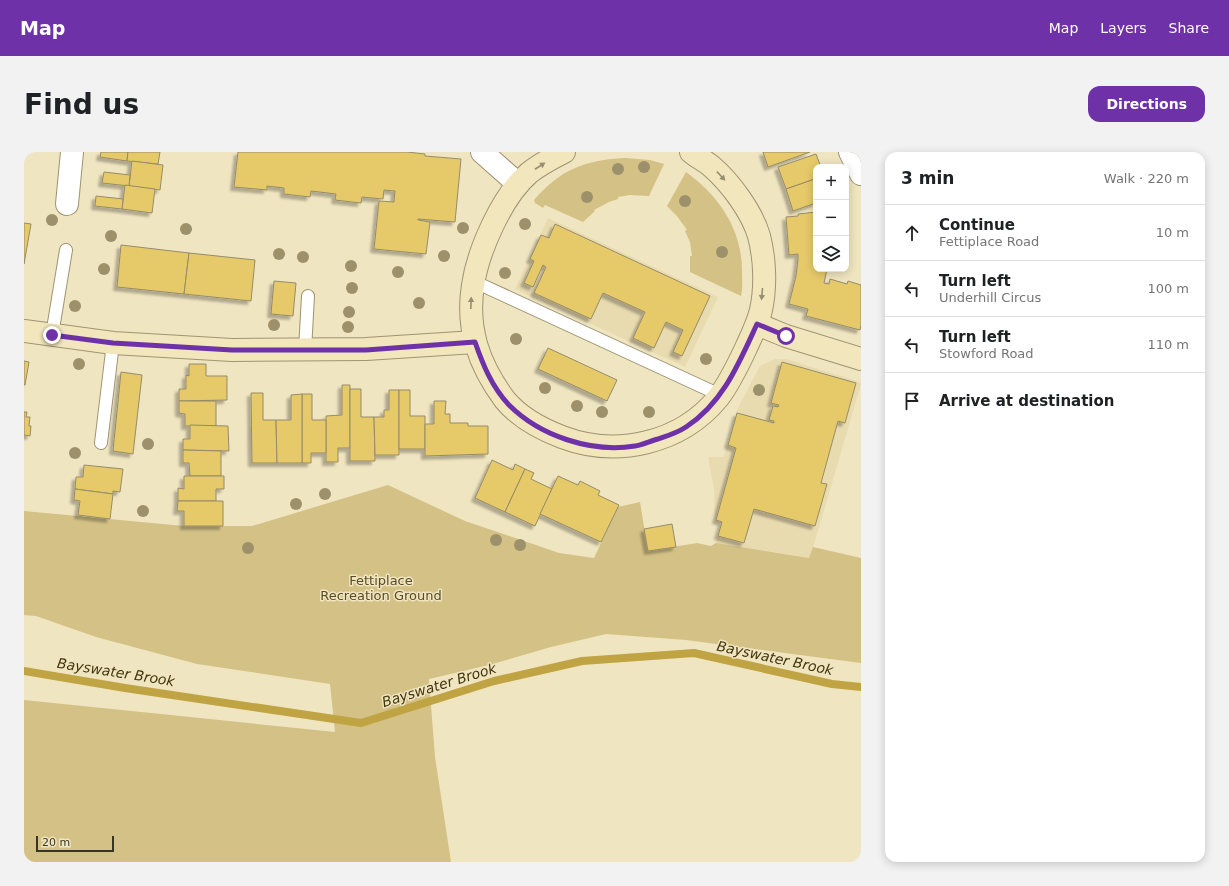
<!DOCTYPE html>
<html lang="en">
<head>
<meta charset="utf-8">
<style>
	body { margin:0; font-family:"DejaVu Sans",sans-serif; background:#f2f2f2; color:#202124 }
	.controls { position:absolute; right:12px; top:12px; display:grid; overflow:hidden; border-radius:8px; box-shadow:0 2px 10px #0003 }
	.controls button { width:36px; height:36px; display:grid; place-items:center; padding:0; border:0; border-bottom:1px solid #e0e0e0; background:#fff; color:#202124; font:20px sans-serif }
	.scale { position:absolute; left:12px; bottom:10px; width:78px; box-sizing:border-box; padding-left:4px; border:2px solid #393526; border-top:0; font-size:11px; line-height:14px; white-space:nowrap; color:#393526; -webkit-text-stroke:3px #f0e5c1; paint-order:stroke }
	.stop { position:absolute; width:12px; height:12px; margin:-9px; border:3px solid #6e31a7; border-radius:50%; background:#fff }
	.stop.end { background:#6e31a7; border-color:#fff; box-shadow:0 1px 4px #0008 }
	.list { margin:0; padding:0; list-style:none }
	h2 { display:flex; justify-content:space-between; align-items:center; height:52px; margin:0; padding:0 16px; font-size:17px }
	h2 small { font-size:13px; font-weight:400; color:#757577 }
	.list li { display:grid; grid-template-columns:26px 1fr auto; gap:12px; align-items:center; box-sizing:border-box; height:56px; padding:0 16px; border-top:1px solid #e0e0e0 }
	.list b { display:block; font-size:15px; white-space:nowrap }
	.list p { margin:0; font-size:13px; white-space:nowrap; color:#757577 }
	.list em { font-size:13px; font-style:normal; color:#757577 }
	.icon { flex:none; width:22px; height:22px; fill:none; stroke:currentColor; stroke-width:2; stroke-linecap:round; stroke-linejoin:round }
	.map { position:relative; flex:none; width:837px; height:710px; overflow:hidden; border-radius:12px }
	header { display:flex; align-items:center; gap:24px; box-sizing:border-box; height:56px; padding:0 20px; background:#6e31a7; color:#fff }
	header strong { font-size:19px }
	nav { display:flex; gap:22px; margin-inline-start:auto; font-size:14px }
	.intro { display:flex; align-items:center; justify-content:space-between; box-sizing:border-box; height:96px; padding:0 24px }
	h1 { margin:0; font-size:28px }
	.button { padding:10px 18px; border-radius:12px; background:#6e31a7; color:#fff; font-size:14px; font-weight:700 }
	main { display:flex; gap:24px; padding:0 24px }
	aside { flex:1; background:#fff; border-radius:12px; box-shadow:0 2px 10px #0003 }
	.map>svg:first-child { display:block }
</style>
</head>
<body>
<header>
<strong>Map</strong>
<nav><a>Map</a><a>Layers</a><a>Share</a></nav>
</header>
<div class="intro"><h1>Find us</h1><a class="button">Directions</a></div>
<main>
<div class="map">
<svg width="837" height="710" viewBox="0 0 837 710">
	<defs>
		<filter id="shadow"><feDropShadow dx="-3.5" dy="3.5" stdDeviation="1" flood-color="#0004"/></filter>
	</defs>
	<rect width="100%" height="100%" fill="#f0e5c1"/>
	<g fill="#e9dbb0">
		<path d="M524 66 694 145 661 215 491 137Z"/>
		<path d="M751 207H762L833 229 837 232 786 406 692 391 697 371H691L690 337 684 305H700L712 260 730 225 736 214Z"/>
	</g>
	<g fill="#d3c185">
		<path d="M601 6 626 8 640 12 625 44 606 43 594 45V47L585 50 570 58 571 59 559 70 521 53 519 56 511 51 510 48C537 17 561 8 601 6Z"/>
		<path d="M662 20C695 44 718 77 718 119 718 127 719 135 717 144L666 120V104H668L666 90 661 79 663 78 653 64 643 54Z"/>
		<path d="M364 333 441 369 503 390 535 401 570 406 594 355 616 350 624 399 673 391 687 394 692 391 785 406 789 395 837 406V511L662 488 582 482 527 495 465 513 405 527 411 605 427 710H0V548L311 580 306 532 173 512 72 485 12 464 0 463V359L160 374H228Z"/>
	</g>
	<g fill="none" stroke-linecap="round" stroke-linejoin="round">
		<path stroke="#c0a443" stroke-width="8" d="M0 519 101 536 337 571 470 529 558 509 670 501 808 532 837 535"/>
	</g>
	<g fill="#e6ca6b" stroke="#958b69" filter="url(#shadow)">
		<path d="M77 0H104L103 9 76 5Z"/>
		<path d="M104 0H136L134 12 103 9Z"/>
		<path d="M214 0H383L401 2V4L437 7 431 70 394 67V68L406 70 402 102 350 97 355 49 370 50 371 39 360 38 359 47 338 45 337 51 311 48 312 42 287 39 286 45 260 42V36L243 34V38L210 35Z"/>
		<path d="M739 0H786L744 15Z"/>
		<path d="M792 2 797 15H792V25H790L791 27 762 37 754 15Z"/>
		<path d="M108 9 139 13 136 38 105 34Z"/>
		<path d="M80 20 106 23 105 34 78 31Z"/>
		<path d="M791 27 792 31V51L769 59 762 37Z"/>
		<path d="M101 33 131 37 128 61 98 57Z"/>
		<path d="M72 44 99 47 98 57 71 54Z"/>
		<path d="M792 60V117H803L800 131 805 132 806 127 823 132 824 129 837 133V173L836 178 782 164 784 157 765 152 772 124 774 108V102L765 103 762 65 774 64V62Z"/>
		<path d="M0 71 7 72 0 112Z"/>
		<path d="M531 72 686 144 658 204 649 200 659 178 642 170 630 196 609 186 621 160 579 141 567 167 510 141 522 115 519 113 509 135 500 131 510 109 506 107 517 83 525 86Z"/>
		<path d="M97 93 165 101 160 142 93 135Z"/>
		<path d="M165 101 231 108 227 149 160 142Z"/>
		<path d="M250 129 272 131 269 164 247 162Z"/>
		<path d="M524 196 593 228 583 249 514 217Z"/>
		<path d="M0 209 5 210 1 233H0Z"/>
		<path d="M758 210 832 231 821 271 814 269 797 331 803 332 791 374 730 357 720 391 694 384 698 370 692 368 712 296 704 293 713 261 750 271V269L745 268 749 254 754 255 755 253 747 251Z"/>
		<path d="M165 212H182V224H203V248L155 249V237H162V223L165 224Z"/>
		<path d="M97 220 118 223 109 302 89 299Z"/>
		<path d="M318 233H326V296H314V310H302V264L318 263Z"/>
		<path d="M326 237H337V265H350L351 309H326Z"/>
		<path d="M365 238H375V303H351L350 265H360V258H365Z"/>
		<path d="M375 238H386V264H401V297H375Z"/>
		<path d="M227 241H239V268H252L253 311H228Z"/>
		<path d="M278 242H288V268H302V301H287V311H278Z"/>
		<path d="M278 242V311H253L252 268H267V243Z"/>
		<path d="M155 249H192V274H161V262L155 261Z"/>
		<path d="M410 249H422L421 262H426V271H444V274H464V302L401 304V272H410Z"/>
		<path d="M0 260H3L2 265H6L5 274H7L6 284 0 283Z"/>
		<path d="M166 273 204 274 205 299 159 298V287H166Z"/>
		<path d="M159 298 197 299V324H166L165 311H159Z"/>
		<path d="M468 308 489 318 491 312 501 317 481 360 451 346Z"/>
		<path d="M60 313 99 317 96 340 89 339V342L51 337 52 325H59Z"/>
		<path d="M501 317 510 321 507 327 528 337 511 374 481 360Z"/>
		<path d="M160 324H200V337H192V349H154V336L160 337Z"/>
		<path d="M534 324 554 333 556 329 576 339 574 343 595 353 577 390 516 362Z"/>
		<path d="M51 337 89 342 86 367 54 363 56 349 50 348Z"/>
		<path d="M154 349H199V374H160V359H153Z"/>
		<path d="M648 372 652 395 624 399 620 377Z"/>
	</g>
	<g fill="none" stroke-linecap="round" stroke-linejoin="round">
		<defs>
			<g id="lane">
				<path d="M449 129 696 243"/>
				<path d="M28 183 42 98"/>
				<path d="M281 198 284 144"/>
				<path d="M77 291 89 191"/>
			</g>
			<g id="street">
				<path d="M458 0 494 32"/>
				<path d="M826 0 837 22"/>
				<path d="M43 52 48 0"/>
			</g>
			<g id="secondary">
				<path d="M540 0C528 6 515 13 505 21 478 44 454 99 449 133 442 177 455 213 481 248 496 266 517 277 538 285 593 306 657 291 694 246 704 233 715 211 722 196 728 183 734 171 737 158 742 135 741 107 735 84 728 60 706 30 687 14 681 9 673 5 667 0"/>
				<path d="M733 172 762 184 837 207"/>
				<path d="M0 179 89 191 208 198 342 197 451 190"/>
			</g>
		</defs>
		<use href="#lane" stroke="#9e9472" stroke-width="14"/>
		<use href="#street" stroke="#9e9472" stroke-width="24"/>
		<use href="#secondary" stroke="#9e9472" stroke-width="24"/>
		<use href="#lane" stroke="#fff" stroke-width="12"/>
		<use href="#street" stroke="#fff" stroke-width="22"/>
		<use href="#secondary" stroke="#f1e6bc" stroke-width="22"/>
	</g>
	<g fill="#9c916b">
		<circle cx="620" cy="15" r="6"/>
		<circle cx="594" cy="17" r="6"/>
		<circle cx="563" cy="45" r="6"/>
		<circle cx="661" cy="49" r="6"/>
		<circle cx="28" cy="68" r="6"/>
		<circle cx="501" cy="72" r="6"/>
		<circle cx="439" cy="76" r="6"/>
		<circle cx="162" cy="77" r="6"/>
		<circle cx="87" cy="84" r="6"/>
		<circle cx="698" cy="100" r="6"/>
		<circle cx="255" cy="102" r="6"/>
		<circle cx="420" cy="104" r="6"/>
		<circle cx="279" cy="105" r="6"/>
		<circle cx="327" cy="114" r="6"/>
		<circle cx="80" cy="117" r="6"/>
		<circle cx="374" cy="120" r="6"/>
		<circle cx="481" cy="121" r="6"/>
		<circle cx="328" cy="136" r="6"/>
		<circle cx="395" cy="151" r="6"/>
		<circle cx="51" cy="154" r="6"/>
		<circle cx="325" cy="160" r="6"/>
		<circle cx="250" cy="173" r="6"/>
		<circle cx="324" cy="175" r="6"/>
		<circle cx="492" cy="187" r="6"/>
		<circle cx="682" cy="207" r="6"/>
		<circle cx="55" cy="212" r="6"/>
		<circle cx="521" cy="236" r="6"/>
		<circle cx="735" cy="238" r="6"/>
		<circle cx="553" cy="254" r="6"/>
		<circle cx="578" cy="260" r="6"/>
		<circle cx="625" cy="260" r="6"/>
		<circle cx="124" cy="292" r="6"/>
		<circle cx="51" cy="301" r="6"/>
		<circle cx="301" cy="342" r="6"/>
		<circle cx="272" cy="352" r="6"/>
		<circle cx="119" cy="359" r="6"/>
		<circle cx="472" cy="388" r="6"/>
		<circle cx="496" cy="393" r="6"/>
		<circle cx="224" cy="396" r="6"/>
	</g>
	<defs><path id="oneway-solid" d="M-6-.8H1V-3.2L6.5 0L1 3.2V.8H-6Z"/></defs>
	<g fill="#958e71">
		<use href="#oneway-solid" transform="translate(516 14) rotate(-33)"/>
		<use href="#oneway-solid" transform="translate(697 24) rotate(47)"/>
		<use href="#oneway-solid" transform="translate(738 142) rotate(95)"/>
		<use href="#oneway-solid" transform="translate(447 151) rotate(-88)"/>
	</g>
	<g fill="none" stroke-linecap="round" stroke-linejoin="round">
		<path stroke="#6e31a7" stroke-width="5" d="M28 183 89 191 208 198H342L451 190C459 213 468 235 485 253 516 284 567 301 611 294 618 293 626 289 634 287 643 284 653 281 662 275 699 251 715 211 733 172L762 184"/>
	</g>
	<g text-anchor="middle" stroke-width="3" stroke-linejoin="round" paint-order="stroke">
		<g font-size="13" fill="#584c24" stroke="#f0e5c1">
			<text x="357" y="433">Fettiplace<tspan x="357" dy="15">Recreation Ground</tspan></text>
		</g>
		<g font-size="14" font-style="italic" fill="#41350b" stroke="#f0e5c1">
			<text transform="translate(751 506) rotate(12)" y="5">Bayswater Brook</text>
			<text transform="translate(92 520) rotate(9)" y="5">Bayswater Brook</text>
			<text transform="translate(415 533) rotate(-17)" y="5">Bayswater Brook</text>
		</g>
	</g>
</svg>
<div class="controls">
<button>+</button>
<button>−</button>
<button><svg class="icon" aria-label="layers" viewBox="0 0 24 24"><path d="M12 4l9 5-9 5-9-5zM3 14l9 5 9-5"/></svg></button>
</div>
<div class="scale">20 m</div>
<div class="stop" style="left:762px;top:184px"></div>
<div class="stop end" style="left:28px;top:183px"></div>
</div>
<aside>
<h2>3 min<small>Walk · 220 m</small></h2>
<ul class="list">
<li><svg class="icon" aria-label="ahead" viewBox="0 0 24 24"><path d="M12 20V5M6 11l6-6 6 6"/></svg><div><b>Continue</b><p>Fettiplace Road</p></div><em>10 m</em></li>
<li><svg class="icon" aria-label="left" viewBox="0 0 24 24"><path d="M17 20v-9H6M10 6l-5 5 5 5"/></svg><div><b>Turn left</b><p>Underhill Circus</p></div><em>100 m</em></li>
<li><svg class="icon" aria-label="left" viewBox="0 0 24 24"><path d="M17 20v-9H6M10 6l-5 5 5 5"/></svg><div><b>Turn left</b><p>Stowford Road</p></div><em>110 m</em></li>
<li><svg class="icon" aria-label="arrive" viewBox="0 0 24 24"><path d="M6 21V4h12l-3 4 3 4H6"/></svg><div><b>Arrive at destination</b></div></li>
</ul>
</aside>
</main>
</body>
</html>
